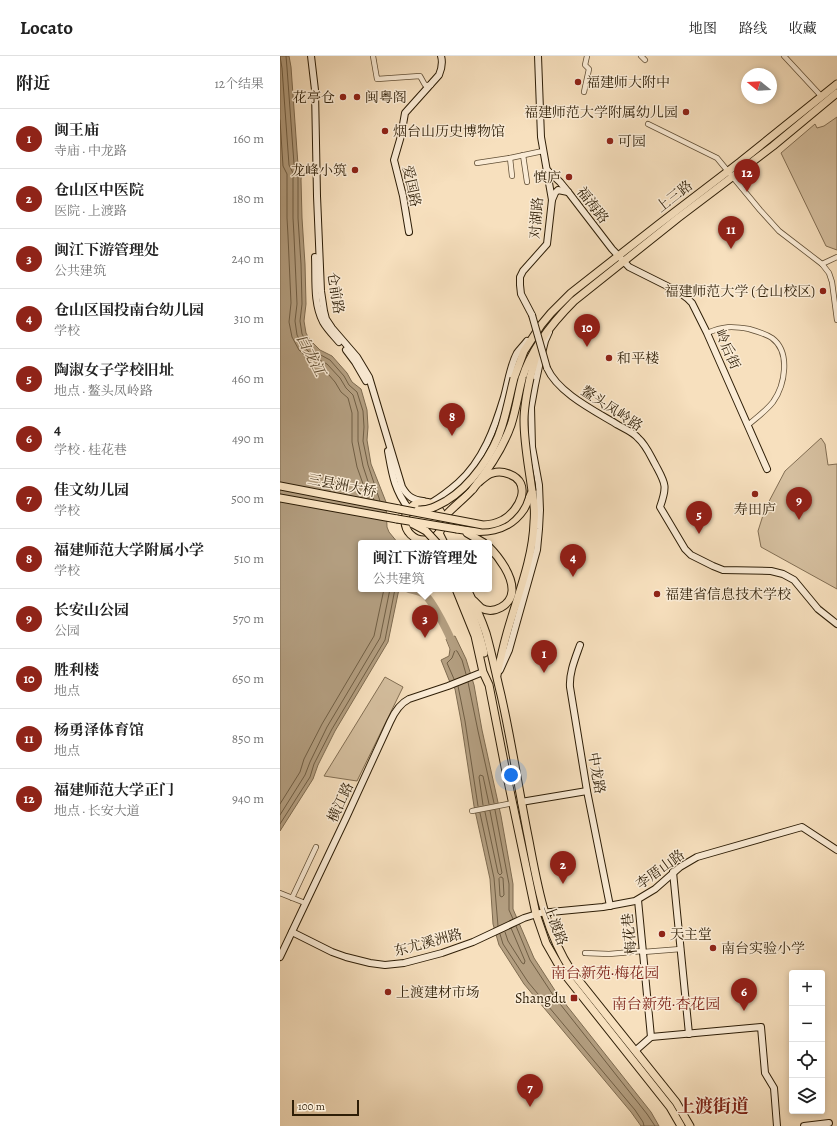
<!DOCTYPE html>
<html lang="zh">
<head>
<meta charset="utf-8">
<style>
	body { margin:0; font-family:Alegreya,"Noto Serif SC",serif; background:#f6f6f6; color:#222 }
	.controls { position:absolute; right:12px; bottom:12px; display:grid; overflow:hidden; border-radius:4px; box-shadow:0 2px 6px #0003 }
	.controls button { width:36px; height:36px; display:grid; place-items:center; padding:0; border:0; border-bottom:1px solid #e0e0e0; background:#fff; color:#222; font:20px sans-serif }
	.compass { position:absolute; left:461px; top:12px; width:36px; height:36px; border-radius:50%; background:#fff; box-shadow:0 2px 6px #0003; rotate:288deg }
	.scale { position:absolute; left:12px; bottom:10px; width:67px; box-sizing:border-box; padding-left:4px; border:2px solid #2e1e07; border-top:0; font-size:11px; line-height:14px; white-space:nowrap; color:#2e1e07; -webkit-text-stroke:3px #faebd5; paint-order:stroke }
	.you { position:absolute; left:231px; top:719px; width:14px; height:14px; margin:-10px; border:3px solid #fff; border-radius:50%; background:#1a73e8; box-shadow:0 0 0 6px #1a73e833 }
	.badge { display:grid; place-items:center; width:26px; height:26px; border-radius:50%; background:#8f2418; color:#fff; font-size:13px; font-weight:700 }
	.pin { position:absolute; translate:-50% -33px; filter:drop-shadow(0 1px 2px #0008) }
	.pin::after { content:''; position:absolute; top:21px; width:14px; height:12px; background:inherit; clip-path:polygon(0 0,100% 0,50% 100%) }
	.popup { position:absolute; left:78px; top:484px; width:134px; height:52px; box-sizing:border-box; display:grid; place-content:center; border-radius:4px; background:#fff; filter:drop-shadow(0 1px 3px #0005); font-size:13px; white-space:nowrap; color:#767676 }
	.popup b { font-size:15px; color:#222 }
	.popup::after { content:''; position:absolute; left:50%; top:100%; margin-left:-8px; border:8px solid transparent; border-top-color:#fff }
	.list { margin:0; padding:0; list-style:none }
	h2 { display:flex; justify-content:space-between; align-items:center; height:52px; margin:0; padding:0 16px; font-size:17px }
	h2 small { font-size:13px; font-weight:400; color:#767676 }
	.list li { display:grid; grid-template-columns:26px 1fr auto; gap:12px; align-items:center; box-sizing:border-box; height:60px; padding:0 16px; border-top:1px solid #e0e0e0 }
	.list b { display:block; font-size:15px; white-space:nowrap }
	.list p { margin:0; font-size:13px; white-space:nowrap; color:#767676 }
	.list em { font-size:13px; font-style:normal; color:#767676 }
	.icon { flex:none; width:22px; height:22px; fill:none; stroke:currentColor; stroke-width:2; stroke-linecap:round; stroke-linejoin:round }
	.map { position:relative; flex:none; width:557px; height:1070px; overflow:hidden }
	header { display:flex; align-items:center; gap:24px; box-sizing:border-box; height:56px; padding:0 20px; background:#fff; border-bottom:1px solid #e0e0e0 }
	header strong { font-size:19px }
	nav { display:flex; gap:22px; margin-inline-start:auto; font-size:14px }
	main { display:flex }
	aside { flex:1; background:#fff }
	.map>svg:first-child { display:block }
</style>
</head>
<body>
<header>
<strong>Locato</strong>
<nav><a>地图</a><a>路线</a><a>收藏</a></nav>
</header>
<main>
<aside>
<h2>附近<small>12个结果</small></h2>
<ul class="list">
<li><span class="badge">1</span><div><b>闽王庙</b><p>寺庙 · 中龙路</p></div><em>160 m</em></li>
<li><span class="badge">2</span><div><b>仓山区中医院</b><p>医院 · 上渡路</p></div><em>180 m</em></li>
<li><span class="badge">3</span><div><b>闽江下游管理处</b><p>公共建筑</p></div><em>240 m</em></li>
<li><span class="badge">4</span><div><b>仓山区国投南台幼儿园</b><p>学校</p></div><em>310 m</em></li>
<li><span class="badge">5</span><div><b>陶淑女子学校旧址</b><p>地点 · 鳌头凤岭路</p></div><em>460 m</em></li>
<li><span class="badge">6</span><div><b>4</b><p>学校 · 桂花巷</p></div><em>490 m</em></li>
<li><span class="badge">7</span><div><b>佳文幼儿园</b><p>学校</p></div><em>500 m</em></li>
<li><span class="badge">8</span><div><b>福建师范大学附属小学</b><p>学校</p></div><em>510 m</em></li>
<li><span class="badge">9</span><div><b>长安山公园</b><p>公园</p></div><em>570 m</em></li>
<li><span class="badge">10</span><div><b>胜利楼</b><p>地点</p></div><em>650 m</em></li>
<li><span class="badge">11</span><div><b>杨勇泽体育馆</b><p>地点</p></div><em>850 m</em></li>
<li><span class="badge">12</span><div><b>福建师范大学正门</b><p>地点 · 长安大道</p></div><em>940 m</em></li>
</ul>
</aside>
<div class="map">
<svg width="557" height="1070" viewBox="0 0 557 1070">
	<rect width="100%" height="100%" fill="#f7e0be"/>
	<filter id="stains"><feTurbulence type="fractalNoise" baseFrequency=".005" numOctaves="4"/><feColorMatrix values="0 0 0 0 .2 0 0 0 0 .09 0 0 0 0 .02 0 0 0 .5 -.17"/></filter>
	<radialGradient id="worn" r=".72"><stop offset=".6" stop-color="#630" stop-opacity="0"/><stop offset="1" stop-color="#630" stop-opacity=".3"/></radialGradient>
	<g fill="#d5bf9f" stroke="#826e53">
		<path d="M557 61V194L546 190 501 97 535 68 537 72 544 70Z"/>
		<path d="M541 382 545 388 548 409 557 408V533L481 491 478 475 485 453 505 415Z"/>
		<path d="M105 621 123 631 77 725 44 720Z"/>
	</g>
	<g fill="#b39e80" stroke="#7e6b50">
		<path d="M0 0H9L11 11 18 109 22 110 21 124 22 162 25 208 26 248 24 265 26 277 30 284 40 294 52 300 67 317 72 326 81 333 87 354 88 371 87 384 91 408 106 446 107 471 109 476 118 487H81V533H119L108 586 55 675 38 709 33 723 0 775Z"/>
		<path d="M175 580 186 603 194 629 202 674 221 760 233 828V853L254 902 276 936 371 1056 379 1070H361L351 1056 244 928 219 889 213 868 210 823 194 750 181 665 175 633 169 624 161 604 169 600 170 593 166 583Z"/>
	</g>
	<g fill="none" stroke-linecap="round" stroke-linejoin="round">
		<g stroke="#705e44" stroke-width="1">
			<path d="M0 0 2 12 9 109 13 117V162L14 180 17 248 15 265 17 279 23 290 34 301 47 308 60 322 66 332 73 339 78 356V385L83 410 94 444"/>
			<path d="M6 0 7 12 14 108 18 114V162L21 208 22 248 20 265 22 278 27 287 37 297 50 304 64 320 69 329 77 336 83 355 84 371 83 385 88 409 100 445"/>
			<path d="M0 64 3 110 7 118V162L8 180 11 247 9 266 12 281 19 294 31 306 43 312 55 326 61 336 68 342 72 357V386L77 411 88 442"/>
			<path d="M174 623 167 607 172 602 175 594 177 595 182 604 186 618"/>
			<path d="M188 626 198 675 214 747"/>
			<path d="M178 630 185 665 198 750"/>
			<path d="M0 748 20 716 24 703 42 668 94 580 104 533"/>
			<path d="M203 749 199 721 200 719 203 720 209 748"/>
			<path d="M215 754 229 828V854L233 863"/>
			<path d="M205 756 218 817 220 819 222 817 210 755"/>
			<path d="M200 757 214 822 218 870"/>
			<path d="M0 759 25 719 30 706 47 671 100 582 110 533"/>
			<path d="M0 768 30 721 34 708 52 673 105 584 115 533"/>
			<path d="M221 821 223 822 224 839 222 841 220 840 219 823Z"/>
			<path d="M236 870 250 904 273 939 367 1058 375 1070"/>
			<path d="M225 876 228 885 242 907 244 908 245 905 231 872"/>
			<path d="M220 878 223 888 248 926 355 1054 363 1066 364 1070"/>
		</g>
		<path stroke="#b39e80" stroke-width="8" d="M129 533C134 534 140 535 144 538 153 545 170 580 174 591"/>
		<defs>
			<g id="street">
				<path d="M93 0 97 23 140 20 145 29H151"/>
				<path d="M361 0 365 4"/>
				<path d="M504 0 542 41"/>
				<path d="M304 36 309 13 305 9 307 0"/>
				<path d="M368 68 437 102 480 154 499 175 542 208 549 217 552 226 557 264"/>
				<path d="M243 99 247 126"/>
				<path d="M230 102 232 120"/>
				<path d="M197 107 230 102 263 95"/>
				<path d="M542 208 557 201"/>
				<path d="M427 277C444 270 452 270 469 273 476 275 486 278 492 282 511 296 505 329 493 346 486 355 476 362 468 369"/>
				<path d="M192 755 233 747"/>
				<path d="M0 837 25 847"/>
				<path d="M12 842 36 791"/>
				<path d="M363 896 401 893"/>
				<path d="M305 897 329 898 363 895"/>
			</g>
			<g id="secondary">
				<path d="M31 0 35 34 37 140 41 235 44 255 46 263 52 272 77 301 89 321 122 431C128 441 133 444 143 445"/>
				<path d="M267 114 280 126 289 137 332 193 349 211 399 236 407 242 412 247 427 277 487 413"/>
				<path d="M272 144 275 137 278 134 288 136"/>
				<path d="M129 176 123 140 114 104 121 80 125 57 159 19C162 12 163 7 161 0"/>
				<path d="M35 201C36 222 33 247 43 266 47 273 53 279 59 286"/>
				<path d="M252 259 241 238 240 229V221L243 215 267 188 272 144 261 81 258 0"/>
				<path d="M66 294 75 306 86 325"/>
				<path d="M267 312C278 337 315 355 338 369 345 373 353 376 358 382 366 389 370 399 375 408 385 427 388 429 380 451L405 493 411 499 433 510 443 514 491 515 503 518 514 524 538 553 557 568"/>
				<path d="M108 395C112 417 114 434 129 453"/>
				<path d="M151 447C161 441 170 434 178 427 203 405 215 371 224 341 228 327 230 310 237 297 240 293 244 289 247 285"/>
				<path d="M300 589C295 603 289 617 290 631L307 735 330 850"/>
				<path d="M220 614 229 594 257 494 259 473 260 454 259 429 252 391 251 351 255 329 261 301 265 285 269 276"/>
				<path d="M241 746 307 735"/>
				<path d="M393 816 409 978"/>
				<path d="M358 844 371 981"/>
				<path d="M12 876 52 896 66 901 90 907 105 909 124 907 162 897 193 886 244 862 260 857 323 851 355 845 375 833 400 811 417 801 522 771 557 794"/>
				<path d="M0 901 66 762 110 666C114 657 119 648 129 643L168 630 203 616"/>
				<path d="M355 995 371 981 481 971 485 1017 494 1032 497 1070"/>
				<path d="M524 1070 549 1067"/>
			</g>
			<g id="primary">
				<path d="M234 322 244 295 261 269 271 257 291 237 379 168 460 106 557 28"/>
				<path d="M250 322 257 296"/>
				<path d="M242 323C251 293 272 267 294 245L398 162 493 90 557 37"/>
				<path d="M0 430 119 453"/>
				<path d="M0 442 117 463"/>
				<circle cx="144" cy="465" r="19"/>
				<path d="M163 462C173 451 184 443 193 433"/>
				<path d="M177 473C203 478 228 477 244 453 247 448 249 441 252 436"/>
				<path d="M159 477 164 487"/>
				<path d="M187 477 204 487"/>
				<path d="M176 533 195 580 203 616 209 629 225 711 256 858 266 887 282 915 390 1051 401 1070"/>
				<path d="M182 533C191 554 199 574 204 597"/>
				<path d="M187 533C194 547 201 562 206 577 212 598 216 619 221 639 232 687 239 736 249 785 258 832 265 875 292 916L396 1046 410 1070"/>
				<path d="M194 545C196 547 199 550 201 552 214 559 231 549 232 535 233 520 219 501 209 491"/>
				<path d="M217 619C220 605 223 591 227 577 237 541 253 503 254 466 255 456 254 445 252 435"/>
			</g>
		</defs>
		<use href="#street" stroke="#604e35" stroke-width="6"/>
		<use href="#secondary" stroke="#2e1e07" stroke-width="8"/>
		<use href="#primary" stroke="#2e1e07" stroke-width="9"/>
		<use href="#street" stroke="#faebd5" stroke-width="4.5"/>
		<use href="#secondary" stroke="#faebd5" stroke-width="6"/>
		<use href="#primary" stroke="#f7e0be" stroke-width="7"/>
		<defs>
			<path id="secondary-bridge" d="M252 259 267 312"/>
			<g id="primary-bridge">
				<path d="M250 322C247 336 244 350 244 364 244 388 249 412 252 435"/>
				<path d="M193 433C208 414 223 392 231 369 236 354 238 338 242 323"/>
				<path d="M119 453 203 469C210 469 217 467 223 464 240 454 253 427 229 418 224 416 219 415 213 417 207 418 203 423 198 427"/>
				<path d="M138 454C148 455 157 450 166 445 191 430 214 397 222 370 227 354 230 338 234 322"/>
				<path d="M117 463 177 473"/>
				<path d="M133 468 146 475 157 487"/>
			</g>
		</defs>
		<use href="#secondary-bridge" stroke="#2e1e07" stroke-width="8" stroke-linecap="butt"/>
		<use href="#primary-bridge" stroke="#2e1e07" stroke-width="9" stroke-linecap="butt"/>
		<use href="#secondary-bridge" stroke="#faebd5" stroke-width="6"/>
		<use href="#primary-bridge" stroke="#f7e0be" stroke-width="7"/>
	</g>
	<g fill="#8f2418" stroke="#faebd5" stroke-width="1.5">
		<circle cx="298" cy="26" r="4"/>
		<circle cx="63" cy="41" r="4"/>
		<circle cx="77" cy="41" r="4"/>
		<circle cx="406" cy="56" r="4"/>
		<circle cx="105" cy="75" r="4"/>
		<circle cx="330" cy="85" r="4"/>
		<circle cx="75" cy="114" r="4"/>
		<circle cx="289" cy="121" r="4"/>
		<circle cx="543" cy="235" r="4"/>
		<circle cx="329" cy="302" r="4"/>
		<circle cx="475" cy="438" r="4"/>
		<circle cx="377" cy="538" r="4"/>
		<circle cx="382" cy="878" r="4"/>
		<circle cx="433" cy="892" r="4"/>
		<circle cx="108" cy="936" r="4"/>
		<rect x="290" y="938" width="8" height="8" rx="2"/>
	</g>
	<g text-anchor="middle" stroke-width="3" stroke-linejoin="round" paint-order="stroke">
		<g font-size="14" fill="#2e1e07" stroke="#faebd5" text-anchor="start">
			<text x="306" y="31">福建师大附中</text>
			<text x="55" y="46" text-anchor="end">花亭仓</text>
			<text x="85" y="46">闽粤阁</text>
			<text x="398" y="61" text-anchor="end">福建师范大学附属幼儿园</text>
			<text x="113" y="80">烟台山历史博物馆</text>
			<text x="338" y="90">可园</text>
			<text x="67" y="119" text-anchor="end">龙峰小筑</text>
			<text x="281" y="126" text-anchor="end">慎庐</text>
			<text x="535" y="240" text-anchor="end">福建师范大学 (仓山校区)</text>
			<text x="337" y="307">和平楼</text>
			<text x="475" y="458" text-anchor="middle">寿田庐</text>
			<text x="385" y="543">福建省信息技术学校</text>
			<text x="390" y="883">天主堂</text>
			<text x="441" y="897">南台实验小学</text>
			<text x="116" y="941">上渡建材市场</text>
			<text x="286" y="947" text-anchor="end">Shangdu</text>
		</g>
		<g font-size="14" fill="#2e1e07" stroke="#faebd5">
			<text transform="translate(132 130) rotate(78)" y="5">爱国路</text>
			<text transform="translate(394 140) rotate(-38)" y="5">上三路</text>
			<text transform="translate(313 149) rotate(52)" y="5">福海路</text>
			<text transform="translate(256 162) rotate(-86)" y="5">对湖路</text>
			<text transform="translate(56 237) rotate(81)" y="5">仓前路</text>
			<text transform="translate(448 293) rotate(66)" y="5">岭后街</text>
			<text transform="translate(332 352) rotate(33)" y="5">鳌头凤岭路</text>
			<text transform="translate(62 429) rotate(11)" y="5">三县洲大桥</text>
			<text transform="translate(317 717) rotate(80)" y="5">中龙路</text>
			<text transform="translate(60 746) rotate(-65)" y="5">横江路</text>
			<text transform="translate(380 813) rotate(-36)" y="5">李厝山路</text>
			<text transform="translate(276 869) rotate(70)" y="5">上渡路</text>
			<text transform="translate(349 878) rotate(-96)" y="5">梅花巷</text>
			<text transform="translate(148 886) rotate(-15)" y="5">东尤溪洲路</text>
		</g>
		<g font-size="15" font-style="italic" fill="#5d4b31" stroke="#faebd5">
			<text transform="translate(31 299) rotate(63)" y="5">白龙江</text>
		</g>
		<g font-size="15" fill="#7a1f14" stroke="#faebd5">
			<text x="325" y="922">南台新苑·梅花园</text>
			<text x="386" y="953">南台新苑·杏花园</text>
		</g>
		<g font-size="18" font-weight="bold" fill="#7a1f14" stroke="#faebd5">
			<text x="433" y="1056">上渡街道</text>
		</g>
	</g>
	<rect width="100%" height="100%" filter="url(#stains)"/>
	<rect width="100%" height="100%" fill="url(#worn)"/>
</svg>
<div class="controls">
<button>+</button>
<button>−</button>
<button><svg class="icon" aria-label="locate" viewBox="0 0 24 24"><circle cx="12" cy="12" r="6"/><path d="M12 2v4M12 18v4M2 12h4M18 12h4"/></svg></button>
<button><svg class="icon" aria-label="layers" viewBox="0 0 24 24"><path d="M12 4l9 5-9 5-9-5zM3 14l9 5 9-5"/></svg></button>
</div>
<svg class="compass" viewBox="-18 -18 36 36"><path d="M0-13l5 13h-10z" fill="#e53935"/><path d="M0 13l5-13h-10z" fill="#767676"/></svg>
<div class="scale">100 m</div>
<div class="you"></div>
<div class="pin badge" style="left:264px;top:617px">1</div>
<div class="pin badge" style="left:283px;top:828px">2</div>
<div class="pin badge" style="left:145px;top:582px">3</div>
<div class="popup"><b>闽江下游管理处</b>公共建筑</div>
<div class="pin badge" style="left:293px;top:521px">4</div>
<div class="pin badge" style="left:419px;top:478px">5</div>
<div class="pin badge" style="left:464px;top:955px">6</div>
<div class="pin badge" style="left:250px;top:1051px">7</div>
<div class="pin badge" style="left:172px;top:380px">8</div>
<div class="pin badge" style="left:519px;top:464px">9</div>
<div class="pin badge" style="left:307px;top:291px">10</div>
<div class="pin badge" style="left:451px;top:193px">11</div>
<div class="pin badge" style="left:467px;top:136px">12</div>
</div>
</main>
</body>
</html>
